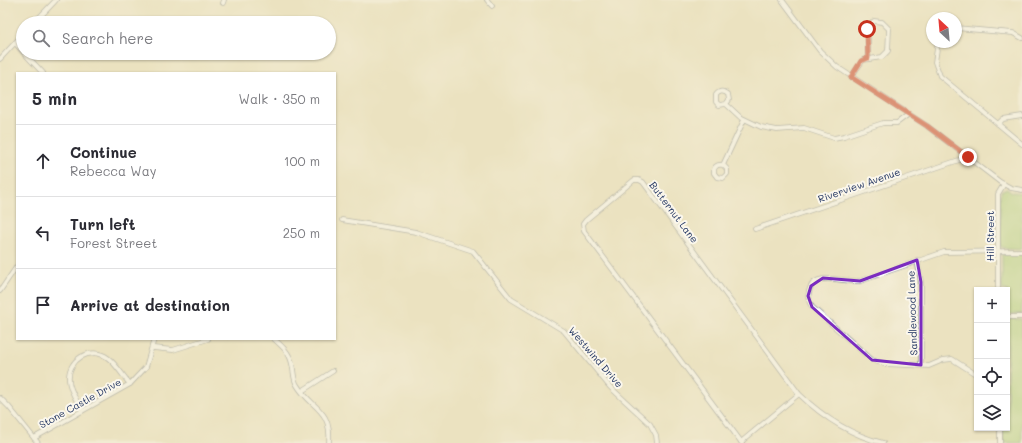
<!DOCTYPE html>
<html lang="en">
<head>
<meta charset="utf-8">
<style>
	body { margin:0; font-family:Mali,sans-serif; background:#f7f7f7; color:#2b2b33 }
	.controls { position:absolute; right:12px; bottom:12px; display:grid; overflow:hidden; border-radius:0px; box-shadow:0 1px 3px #0004 }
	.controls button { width:36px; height:36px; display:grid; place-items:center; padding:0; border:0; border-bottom:1px solid #e1e1e2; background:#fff; color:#2b2b33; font:20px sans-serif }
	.compass { position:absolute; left:926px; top:12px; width:36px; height:36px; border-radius:50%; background:#fff; box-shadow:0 1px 3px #0004; rotate:334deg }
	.stop { position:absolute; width:12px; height:12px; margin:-9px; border:3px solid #c8321e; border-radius:50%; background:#fff }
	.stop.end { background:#c8321e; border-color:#fff; box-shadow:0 1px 4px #0008 }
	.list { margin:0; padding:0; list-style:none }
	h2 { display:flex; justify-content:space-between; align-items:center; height:52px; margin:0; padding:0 16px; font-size:17px }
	h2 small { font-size:13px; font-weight:400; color:#7c7c81 }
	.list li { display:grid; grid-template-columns:26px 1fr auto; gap:12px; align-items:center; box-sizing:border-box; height:72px; padding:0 16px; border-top:1px solid #e1e1e2 }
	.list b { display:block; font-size:15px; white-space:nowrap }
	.list p { margin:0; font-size:13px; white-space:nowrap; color:#7c7c81 }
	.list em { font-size:13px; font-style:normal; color:#7c7c81 }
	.icon { flex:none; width:22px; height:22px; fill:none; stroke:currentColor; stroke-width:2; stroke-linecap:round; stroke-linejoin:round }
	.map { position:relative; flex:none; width:1022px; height:443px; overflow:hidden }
	.search { position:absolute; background:#fff; box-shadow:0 1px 3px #0004; left:16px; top:16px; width:320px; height:44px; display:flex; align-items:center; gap:10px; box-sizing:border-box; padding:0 14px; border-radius:22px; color:#7c7c81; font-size:15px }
	.panel { position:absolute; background:#fff; box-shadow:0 1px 3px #0004; left:16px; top:72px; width:320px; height:268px; border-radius:0px }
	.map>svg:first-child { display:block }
</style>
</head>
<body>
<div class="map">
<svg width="1022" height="443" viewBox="0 0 1022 443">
	<rect width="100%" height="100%" fill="#fbf7ec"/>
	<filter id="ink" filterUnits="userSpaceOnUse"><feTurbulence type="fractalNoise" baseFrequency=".025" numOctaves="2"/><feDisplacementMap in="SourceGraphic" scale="8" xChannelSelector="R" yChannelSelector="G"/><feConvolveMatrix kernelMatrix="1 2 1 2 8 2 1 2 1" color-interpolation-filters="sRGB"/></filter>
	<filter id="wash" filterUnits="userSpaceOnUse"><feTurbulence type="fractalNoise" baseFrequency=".012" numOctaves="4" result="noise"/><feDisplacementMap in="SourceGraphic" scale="16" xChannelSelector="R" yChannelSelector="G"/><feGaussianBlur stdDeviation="0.9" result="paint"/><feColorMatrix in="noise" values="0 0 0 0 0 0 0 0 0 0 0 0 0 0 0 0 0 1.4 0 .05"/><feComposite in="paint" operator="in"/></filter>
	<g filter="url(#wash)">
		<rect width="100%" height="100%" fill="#ebe2c0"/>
		<g fill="#a9ce78" stroke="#627e6b">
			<path d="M1007 188 1012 192 1022 193V249L1004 248 1000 246V195L1002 190Z"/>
			<path d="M1022 253V314H1007V290H1002V254Z"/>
			<path d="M1007 319H1022V443H1003V428H1007Z"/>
		</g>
	</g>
	<g filter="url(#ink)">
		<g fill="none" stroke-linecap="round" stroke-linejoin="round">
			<defs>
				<g id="minor">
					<path d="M487 0 492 6"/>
					<path d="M782 0 820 51 837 67 927 126 1000 182 1011 188 1022 190"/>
					<path d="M223 3 224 0"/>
					<path d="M34 23 56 0"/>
					<path d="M956 28 1013 33 1022 38"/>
					<path d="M938 42 935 62 940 76 998 124"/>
					<path d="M15 43 23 52"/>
					<path d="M24 53 43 73"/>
					<path d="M0 59 23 34"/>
					<path d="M851 77 863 60 882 57 888 51 889 29 882 22 874 21 868 27V58"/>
					<path d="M726 104 719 105 716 102V95C719 91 723 90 728 94L729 100 726 104 740 117 761 127 777 130 804 128 834 138 844 136 883 123H897L909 114"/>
					<path d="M1022 116 1003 119 998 124 1022 144"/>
					<path d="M723 165 727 169V174L723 178 717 177 714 173C713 167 717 164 723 165L744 120"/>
					<path d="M342 220 416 232 473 251 511 299 564 331 610 387 650 424 656 435 657 443"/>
					<path d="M755 229 968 157"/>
					<path d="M917 260 921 282V365"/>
					<path d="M998 290V194L1004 184"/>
					<path d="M0 291 17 266"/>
					<path d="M1007 317H1022"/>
					<path d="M274 339C282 346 290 353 292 364 294 371 293 379 297 385 311 409 332 408 329 443"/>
					<path d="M153 348 173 350 208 339"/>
					<path d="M977 375 952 359 943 360 929 366 884 364 872 360 812 307C808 301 807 295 810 288 817 271 845 283 860 281L944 252 1022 251"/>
					<path d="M302 391 333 371"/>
					<path d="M0 398 9 407 38 443"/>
					<path d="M82 411C78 402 69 390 69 380 67 360 91 345 108 358 116 364 123 376 130 384"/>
					<path d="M1000 428V443"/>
					<path d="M34 438 130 384 146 367 154 339"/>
					<path d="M741 442 799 394"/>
					<path d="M742 443 584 231 583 224 586 220 634 180H639L643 182 799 394C823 417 850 435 883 443"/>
				</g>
			</defs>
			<use href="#minor" stroke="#83888f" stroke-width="5.5"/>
			<use href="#minor" stroke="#fff" stroke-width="4"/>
		</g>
	</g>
	<g fill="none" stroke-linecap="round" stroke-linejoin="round" filter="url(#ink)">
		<path stroke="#c8321e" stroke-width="5" d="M867 29 868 58 861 61 851 77 927 126 968 157"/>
	</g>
	<path d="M0 0H1022V443H0ZM917 260 921 282V365L872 360 812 307 808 296 811 286 823 278 860 281Z" fill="#ebe2c0" fill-opacity=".55" fill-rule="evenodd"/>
	<path fill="none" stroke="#7b2cbf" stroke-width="3" stroke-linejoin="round" d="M917 260 921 282V365L872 360 812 307 808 296 811 286 823 278 860 281Z"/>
	<g text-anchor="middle" stroke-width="4" stroke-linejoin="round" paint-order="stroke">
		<g font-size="10" fill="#1b2f5e" stroke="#fbf7ec">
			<text transform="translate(859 185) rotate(-19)" y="4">Riverview Avenue</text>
			<text transform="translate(674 212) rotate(53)" y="4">Butternut Lane</text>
			<text transform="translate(990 236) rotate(-90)" y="4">Hill Street</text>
			<text transform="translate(912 313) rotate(-92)" y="4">Sandlewood Lane</text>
			<text transform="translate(596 357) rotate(49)" y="4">Westwind Drive</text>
			<text transform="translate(80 403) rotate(-29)" y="4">Stone Castle Drive</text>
		</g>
	</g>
</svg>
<div class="controls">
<button>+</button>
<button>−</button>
<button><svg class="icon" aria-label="locate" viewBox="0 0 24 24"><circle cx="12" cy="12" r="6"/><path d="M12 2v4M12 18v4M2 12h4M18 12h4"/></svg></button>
<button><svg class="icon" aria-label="layers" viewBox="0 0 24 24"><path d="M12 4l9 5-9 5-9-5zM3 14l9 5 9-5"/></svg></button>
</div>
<svg class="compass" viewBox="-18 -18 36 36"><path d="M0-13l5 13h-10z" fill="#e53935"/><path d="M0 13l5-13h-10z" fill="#7c7c81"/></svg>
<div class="stop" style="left:867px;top:29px"></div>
<div class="stop end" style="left:968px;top:157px"></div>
<div class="search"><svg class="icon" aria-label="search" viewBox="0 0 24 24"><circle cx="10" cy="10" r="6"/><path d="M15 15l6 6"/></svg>Search here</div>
<section class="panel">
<h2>5 min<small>Walk · 350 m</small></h2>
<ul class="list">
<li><svg class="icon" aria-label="ahead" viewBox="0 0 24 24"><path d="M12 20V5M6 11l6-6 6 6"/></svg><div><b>Continue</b><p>Rebecca Way</p></div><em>100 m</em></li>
<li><svg class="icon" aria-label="left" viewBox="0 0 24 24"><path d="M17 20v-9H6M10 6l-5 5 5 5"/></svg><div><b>Turn left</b><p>Forest Street</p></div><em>250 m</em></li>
<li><svg class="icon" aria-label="arrive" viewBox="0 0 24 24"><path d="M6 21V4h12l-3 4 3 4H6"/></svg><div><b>Arrive at destination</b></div></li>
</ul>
</section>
</div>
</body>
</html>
